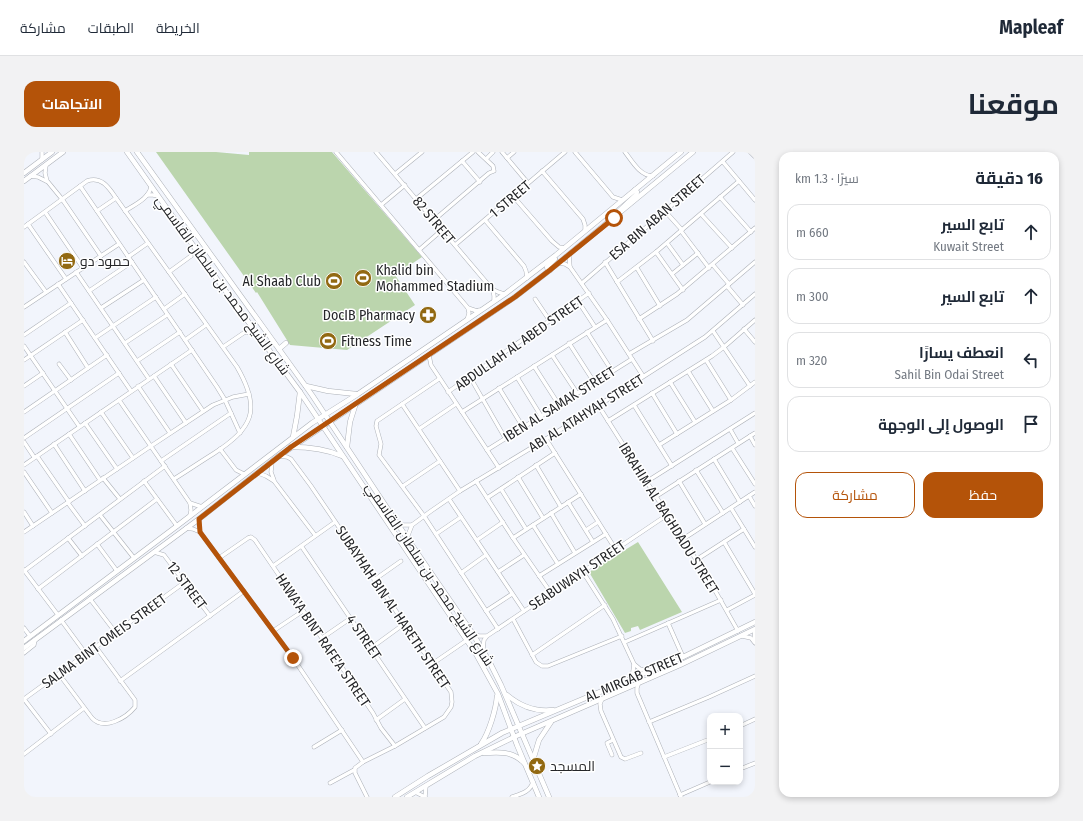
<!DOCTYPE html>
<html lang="ar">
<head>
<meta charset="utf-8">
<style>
	body { margin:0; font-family:"Fira Sans Condensed",Cairo,sans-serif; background:#f2f2f3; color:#1f2937; direction:rtl }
	.controls { position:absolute; right:12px; bottom:12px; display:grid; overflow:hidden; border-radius:8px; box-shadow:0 2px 6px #0003 }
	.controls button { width:36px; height:36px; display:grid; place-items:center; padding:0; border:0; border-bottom:1px solid #e0e1e3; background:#fff; color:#1f2937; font:20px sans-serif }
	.stop { position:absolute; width:12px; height:12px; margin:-9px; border:3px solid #b45309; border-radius:50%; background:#fff }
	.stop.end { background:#b45309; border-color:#fff; box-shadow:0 1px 4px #0008 }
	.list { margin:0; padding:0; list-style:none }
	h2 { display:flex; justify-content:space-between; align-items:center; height:52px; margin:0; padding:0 16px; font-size:17px }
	h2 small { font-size:13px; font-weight:400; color:#747a83 }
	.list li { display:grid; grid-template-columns:26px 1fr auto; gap:12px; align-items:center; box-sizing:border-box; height:56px; margin:0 8px 8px; padding:0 8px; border:1px solid #e0e1e3; border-radius:12px }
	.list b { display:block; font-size:15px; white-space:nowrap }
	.list p { margin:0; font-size:13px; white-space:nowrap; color:#747a83 }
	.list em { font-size:13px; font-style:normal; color:#747a83 }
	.actions { display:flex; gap:8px; padding:12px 16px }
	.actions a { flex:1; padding:9px 0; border:1px solid #b45309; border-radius:12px; text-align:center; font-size:14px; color:#b45309 }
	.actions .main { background:#b45309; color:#fff }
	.icon { flex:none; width:22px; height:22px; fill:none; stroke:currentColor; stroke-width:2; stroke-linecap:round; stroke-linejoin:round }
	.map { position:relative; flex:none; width:731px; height:645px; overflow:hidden; direction:ltr; border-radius:12px }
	header { display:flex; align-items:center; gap:24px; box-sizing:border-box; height:56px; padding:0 20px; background:#fff; border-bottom:1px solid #e0e1e3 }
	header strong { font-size:19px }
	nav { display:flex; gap:22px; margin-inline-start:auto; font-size:14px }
	.intro { display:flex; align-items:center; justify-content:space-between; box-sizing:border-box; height:96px; padding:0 24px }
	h1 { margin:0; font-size:28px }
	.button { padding:10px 18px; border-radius:12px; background:#b45309; color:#fff; font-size:14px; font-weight:700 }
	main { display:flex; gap:24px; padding:0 24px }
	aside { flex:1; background:#fff; border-radius:12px; box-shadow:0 2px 6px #0003 }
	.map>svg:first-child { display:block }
</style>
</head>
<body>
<header>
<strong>Mapleaf</strong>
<nav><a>الخريطة</a><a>الطبقات</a><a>مشاركة</a></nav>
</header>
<div class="intro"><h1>موقعنا</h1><a class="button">الاتجاهات</a></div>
<main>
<aside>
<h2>16 دقيقة<small>سيرًا · 1.3 km</small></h2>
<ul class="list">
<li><svg class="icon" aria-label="ahead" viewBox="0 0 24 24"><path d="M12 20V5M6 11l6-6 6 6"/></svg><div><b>تابع السير</b><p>Kuwait Street</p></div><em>660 m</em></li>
<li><svg class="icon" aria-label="ahead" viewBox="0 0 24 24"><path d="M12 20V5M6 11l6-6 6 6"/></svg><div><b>تابع السير</b></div><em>300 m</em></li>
<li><svg class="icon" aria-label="left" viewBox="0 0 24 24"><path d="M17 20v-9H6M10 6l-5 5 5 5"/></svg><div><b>انعطف يسارًا</b><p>Sahil Bin Odai Street</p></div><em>320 m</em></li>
<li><svg class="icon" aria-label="arrive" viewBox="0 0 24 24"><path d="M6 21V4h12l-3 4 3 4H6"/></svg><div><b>الوصول إلى الوجهة</b></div></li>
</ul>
<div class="actions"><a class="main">حفظ</a><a>مشاركة</a></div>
</aside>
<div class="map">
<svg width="731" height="645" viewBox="0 0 731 645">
	<rect width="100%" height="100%" fill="#f2f5fc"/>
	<g fill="#bbd5ad">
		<path d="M132 0H192L225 3V0H308L398 105 371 123 391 153 323 198 266 193 233 140 232 141Z"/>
		<path d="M614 390 658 460 616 478 614 474 607 476V479L601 481 565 420Z"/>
	</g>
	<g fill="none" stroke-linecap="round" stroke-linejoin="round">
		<defs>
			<g id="minor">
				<path d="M312 0 444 156 453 159 455 158"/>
				<path d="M352 0 468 137 474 140 480 142"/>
				<path d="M478 0 504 31"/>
				<path d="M551 0 589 45 598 48"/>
				<path d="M601 0C608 9 616 24 629 24"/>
				<path d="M726 0 731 5"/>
				<path d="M483 6 490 0"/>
				<path d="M462 7 469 0"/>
				<path d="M18 8V0"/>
				<path d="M438 9 456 30"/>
				<path d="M699 10 731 48"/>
				<path d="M22 13 21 21 23 29"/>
				<path d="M518 19 559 67 561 73V79"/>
				<path d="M371 22 398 0"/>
				<path d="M6 24 14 25 24 30 38 47 77 104"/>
				<path d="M56 34 193 235 201 248 216 281"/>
				<path d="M123 43H129L134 44"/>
				<path d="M489 44 528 89 535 95 541 96"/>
				<path d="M696 45 727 80"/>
				<path d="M392 47 449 0"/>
				<path d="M357 53 381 33"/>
				<path d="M640 58 658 78"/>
				<path d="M73 59 92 46"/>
				<path d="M101 59C110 53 126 46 127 34"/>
				<path d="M21 60 59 116"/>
				<path d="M677 62 708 96"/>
				<path d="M410 68 465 21 470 19 469 14 454 0"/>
				<path d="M461 68 500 114 502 119 503 126"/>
				<path d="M4 72 42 127"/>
				<path d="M0 75 63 29C78 24 85 36 92 46L213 215C238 258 229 276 189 302 176 310 163 319 150 327"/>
				<path d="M657 79 685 116"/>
				<path d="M643 91 659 113"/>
				<path d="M431 93 541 0"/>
				<path d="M395 98 418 78"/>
				<path d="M632 100 659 138"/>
				<path d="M545 103 546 115 583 168 619 224"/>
				<path d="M104 105 124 91"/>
				<path d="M0 110 22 140"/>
				<path d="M581 110 629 189"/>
				<path d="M535 111 541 112 546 115"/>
				<path d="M689 113 705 132"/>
				<path d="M613 116 636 154"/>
				<path d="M52 120 125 227"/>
				<path d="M145 120 167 104"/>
				<path d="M648 122 674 101"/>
				<path d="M593 130 632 100 715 29"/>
				<path d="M558 131 709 0"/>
				<path d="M34 132 107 239"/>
				<path d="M703 134 719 153"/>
				<path d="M469 138 470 144V149"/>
				<path d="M65 139 108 110"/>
				<path d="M511 147 526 169"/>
				<path d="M554 149 571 175"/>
				<path d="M0 155 95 92"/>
				<path d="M77 156 120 128"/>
				<path d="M140 157 161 142"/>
				<path d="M615 167 653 142 731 76"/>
				<path d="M443 168 445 161 444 156"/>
				<path d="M720 177 731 190"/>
				<path d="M689 179 726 234"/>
				<path d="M41 180 64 216"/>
				<path d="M563 180 588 219"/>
				<path d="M0 183 47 151"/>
				<path d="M71 186 132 145"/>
				<path d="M161 188 182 173"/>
				<path d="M101 191 143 163"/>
				<path d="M545 191 570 230"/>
				<path d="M0 194 55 274"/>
				<path d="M199 195 221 180 233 181"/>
				<path d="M605 202 663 168 731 110"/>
				<path d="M405 203 407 213 475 316"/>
				<path d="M528 203 553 241"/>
				<path d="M0 208 59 168"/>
				<path d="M682 208 707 248"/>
				<path d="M113 209 156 180"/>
				<path d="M35 212 47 228"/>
				<path d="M147 212 179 259"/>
				<path d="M510 214 535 253"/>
				<path d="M664 219 689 259"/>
				<path d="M130 224 162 271"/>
				<path d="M446 225 481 286"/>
				<path d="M493 225 517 264"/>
				<path d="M415 227 353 269 352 274 357 292 355 303 400 364 474 477"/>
				<path d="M646 230 671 270"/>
				<path d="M0 234 19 221"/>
				<path d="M114 234 146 281"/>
				<path d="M475 236 499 275"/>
				<path d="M424 240 565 141"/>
				<path d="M628 241 653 282"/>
				<path d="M95 248 166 351 167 358 166 364"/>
				<path d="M378 252 436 339"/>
				<path d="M574 253 685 428 714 479"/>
				<path d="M610 253 648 314"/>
				<path d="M0 260 83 203"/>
				<path d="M77 260 109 306"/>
				<path d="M438 260 583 168"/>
				<path d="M584 269 688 204 700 195 731 168"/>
				<path d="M61 271 93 317"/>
				<path d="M395 277 432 252"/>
				<path d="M706 277 714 291"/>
				<path d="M45 282 76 328"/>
				<path d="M726 284 731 293"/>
				<path d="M0 286 95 221"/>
				<path d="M522 287 592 398"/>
				<path d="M0 290 10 305"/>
				<path d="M30 292 61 339"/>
				<path d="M635 293 707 248 731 230"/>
				<path d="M708 296 731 332"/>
				<path d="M196 297 212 318 220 322"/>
				<path d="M463 298 608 207"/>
				<path d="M13 304 45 350"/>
				<path d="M255 304 263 305 267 307 287 334 427 540 428 550 427 555 420 565 371 594 339 610 331 616V621L343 645"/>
				<path d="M690 307 716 350"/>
				<path d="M137 309 207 261"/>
				<path d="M248 310 247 320 250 328"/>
				<path d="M0 313 168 198"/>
				<path d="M512 313 537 355"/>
				<path d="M672 318 699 361"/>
				<path d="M0 320 28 361"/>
				<path d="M234 321 242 324 250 329 291 383"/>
				<path d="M494 325 519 366"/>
				<path d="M79 326 96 347"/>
				<path d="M120 329 153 374"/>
				<path d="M452 329 489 386 527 441"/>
				<path d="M655 329 681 372"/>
				<path d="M622 330 731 261"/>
				<path d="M379 334 416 309"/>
				<path d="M477 337 502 377"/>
				<path d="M725 344 731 354"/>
				<path d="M631 345 731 281"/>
				<path d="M463 346 531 301"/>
				<path d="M425 347 500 459"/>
				<path d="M544 350 569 390"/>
				<path d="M44 351 61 374"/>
				<path d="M166 351 178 355"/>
				<path d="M707 356 731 395"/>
				<path d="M0 360 9 374"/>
				<path d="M527 361 551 401"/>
				<path d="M76 363 110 406"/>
				<path d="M175 367V373L176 380"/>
				<path d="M374 373H388"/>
				<path d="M509 373 534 412"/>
				<path d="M162 376 169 377 176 380 269 506 339 610"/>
				<path d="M562 378 574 370"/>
				<path d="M0 380 127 294 189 253 209 245 225 242"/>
				<path d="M412 382 437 365"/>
				<path d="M44 386 58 404"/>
				<path d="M383 386 388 373 407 359 436 339 522 287 681 185 731 142"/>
				<path d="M489 386 557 342"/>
				<path d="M659 387 731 340"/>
				<path d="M453 388 479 370"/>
				<path d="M700 390 731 442"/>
				<path d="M73 392 93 419"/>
				<path d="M278 395 401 576"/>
				<path d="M130 400 140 403 186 464"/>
				<path d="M195 406 224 386 227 385 231 388 349 561 357 576 371 594"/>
				<path d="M672 408 720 377"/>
				<path d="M249 414 311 370"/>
				<path d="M0 418 34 463"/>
				<path d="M0 419 141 314"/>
				<path d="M474 420 500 403"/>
				<path d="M559 420 589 467 610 512 616 517 623 519"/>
				<path d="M437 421 462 403"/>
				<path d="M515 424 582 382"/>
				<path d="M350 428 377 409"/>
				<path d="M14 437 133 347"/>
				<path d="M66 447 92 481"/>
				<path d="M703 458 731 443"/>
				<path d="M462 459 488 442"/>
				<path d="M489 467 512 510 518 514H524L598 484"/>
				<path d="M37 468 62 502"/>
				<path d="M644 471 659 505"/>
				<path d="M0 476 6 484"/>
				<path d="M249 479 279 459"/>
				<path d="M449 482 455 484H462"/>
				<path d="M718 484 727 486 731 491"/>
				<path d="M298 486 327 466"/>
				<path d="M730 489 731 477"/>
				<path d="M601 490 697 448"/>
				<path d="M347 496 380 472"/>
				<path d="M459 497 460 488 463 484 643 363"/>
				<path d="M0 501 10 493 11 488"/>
				<path d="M508 503 581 453"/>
				<path d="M408 512 443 488"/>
				<path d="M35 522 68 566C80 579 102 566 111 555V548L72 495"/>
				<path d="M608 526 610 512"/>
				<path d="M96 529 220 439"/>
				<path d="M615 530 613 536V541L657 645"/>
				<path d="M0 547 161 430"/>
				<path d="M0 547 27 582"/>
				<path d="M578 547 576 552 577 559 597 605 601 607 617 601"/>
				<path d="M352 568 381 547"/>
				<path d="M625 570 685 545 731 524"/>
				<path d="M716 574 731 567"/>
				<path d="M290 595 318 578"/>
				<path d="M0 602 60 556"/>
				<path d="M588 603 583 591 589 588"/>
				<path d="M640 605 686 587"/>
				<path d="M716 617 731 611"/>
				<path d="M306 631 330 618"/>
				<path d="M391 640 401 645"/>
				<path d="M656 643 686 630"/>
				<path d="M401 645 402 634"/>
				<path d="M488 645C497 642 506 640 509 630"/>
			</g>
			<g id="major">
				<path d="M103 0 195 130 276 240 452 502 474 542 493 593 515 645"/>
				<path d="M113 0 288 243 383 386 449 482 465 509 477 533 525 645"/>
				<path d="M0 21 28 0"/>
				<path d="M0 29 39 0"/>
				<path d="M594 60 612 43 613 40 611 38"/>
				<path d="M526 118H524L523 115 531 107"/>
				<path d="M255 197 262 191"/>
				<path d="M282 234 304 239 332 242"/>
				<path d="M269 285 273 264 276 240"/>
				<path d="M267 295C284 295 302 297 318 304"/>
				<path d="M323 295 326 270 331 254"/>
				<path d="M0 489 153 374 288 271 334 242 481 142 532 103 657 0"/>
				<path d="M0 496 175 367 255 304 491 145 526 118 669 0"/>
				<path d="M483 543C496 554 512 560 529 558"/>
				<path d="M457 592C465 581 472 557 473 544"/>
				<path d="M460 601C475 600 489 599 500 611"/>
				<path d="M509 608 515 588 527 570"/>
				<path d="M371 645 404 624 478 581 659 505 731 470"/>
				<path d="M383 645 451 604 490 585 656 513 731 477"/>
			</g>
		</defs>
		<use href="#minor" stroke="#adb1b8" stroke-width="4.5"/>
		<use href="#major" stroke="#adb1b8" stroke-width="5.5"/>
		<use href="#minor" stroke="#fff" stroke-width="3.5"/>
		<use href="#major" stroke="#fff" stroke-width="4.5"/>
	</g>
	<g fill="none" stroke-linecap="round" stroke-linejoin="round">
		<path stroke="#b45309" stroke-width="5" d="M269 506 176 380 175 367 267 295 491 145 526 118 590 66"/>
	</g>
	<defs>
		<symbol id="hotel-disc" viewBox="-11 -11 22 22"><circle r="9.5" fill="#926912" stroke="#fff"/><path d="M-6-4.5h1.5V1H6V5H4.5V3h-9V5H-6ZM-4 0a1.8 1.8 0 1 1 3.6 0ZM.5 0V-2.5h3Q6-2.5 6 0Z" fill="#fff"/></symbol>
		<symbol id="stadium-disc" viewBox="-11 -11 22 22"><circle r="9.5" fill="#926912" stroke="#fff"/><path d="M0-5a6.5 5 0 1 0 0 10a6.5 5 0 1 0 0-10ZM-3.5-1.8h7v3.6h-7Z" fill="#fff"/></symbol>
		<symbol id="pharmacy-disc" viewBox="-11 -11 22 22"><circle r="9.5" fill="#926912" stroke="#fff"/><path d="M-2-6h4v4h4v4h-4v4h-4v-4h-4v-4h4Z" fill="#fff"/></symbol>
		<symbol id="sight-disc" viewBox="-11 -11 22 22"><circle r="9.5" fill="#926912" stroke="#fff"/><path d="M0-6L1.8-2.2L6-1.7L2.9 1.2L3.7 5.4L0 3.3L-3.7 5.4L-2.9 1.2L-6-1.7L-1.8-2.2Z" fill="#fff"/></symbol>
	</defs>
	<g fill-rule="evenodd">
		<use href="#hotel-disc" x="33" y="99" width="20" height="20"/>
		<use href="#stadium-disc" x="329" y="116" width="20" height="20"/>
		<use href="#stadium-disc" x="300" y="119" width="20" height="20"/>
		<use href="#pharmacy-disc" x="394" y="153" width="20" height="20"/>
		<use href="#stadium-disc" x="294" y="179" width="20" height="20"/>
		<use href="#sight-disc" x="503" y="604" width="20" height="20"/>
	</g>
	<g text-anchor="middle" stroke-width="3" stroke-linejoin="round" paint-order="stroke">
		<g font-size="14" fill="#252629" stroke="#fff">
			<text transform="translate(486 47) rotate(-40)" y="5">1 STREET</text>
			<text transform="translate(633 65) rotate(-41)" y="5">ESA BIN ABAN STREET</text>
			<text transform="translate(410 68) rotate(50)" y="5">82 STREET</text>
			<text transform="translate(199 133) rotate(54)" y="5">شارع الشيخ محمد بن سلطان القاسمي</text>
			<text transform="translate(495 191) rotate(-35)" y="5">ABDULLAH AL ABED STREET</text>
			<text transform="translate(535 252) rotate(-32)" y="5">IBEN AL SAMAK STREET</text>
			<text transform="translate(562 261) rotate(-32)" y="5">ABI AL ATAHYAH STREET</text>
			<text transform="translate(645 366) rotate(58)" y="5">IBRAHIM AL BAGHDADU STREET</text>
			<text transform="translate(406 422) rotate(56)" y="5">شارع الشيخ محمد بن سلطان القاسمي</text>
			<text transform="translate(553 423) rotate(-34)" y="5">SEABUWAYH STREET</text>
			<text transform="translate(163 433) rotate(53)" y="5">12 STREET</text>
			<text transform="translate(369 455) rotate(56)" y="5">SUBAYHAH BIN AL HARETH STREET</text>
			<text transform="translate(340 485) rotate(56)" y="5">4 STREET</text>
			<text transform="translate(299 488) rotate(56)" y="5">HAWA'A BINT RAFE'A STREET</text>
			<text transform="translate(80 489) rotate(-36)" y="5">SALMA BINT OMEIS STREET</text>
			<text transform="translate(610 525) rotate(-23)" y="5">AL MIRGAB STREET</text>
		</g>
		<g font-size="14" fill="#252629" stroke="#fff" text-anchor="start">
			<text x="56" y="114">حمود دو</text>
			<text x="352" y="123">Khalid bin<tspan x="352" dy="16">Mohammed Stadium</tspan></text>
			<text x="297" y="134" text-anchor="end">Al Shaab Club</text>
			<text x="391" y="168" text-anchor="end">DocIB Pharmacy</text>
			<text x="317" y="194">Fitness Time</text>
			<text x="526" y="619">المسجد</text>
		</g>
	</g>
</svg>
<div class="controls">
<button>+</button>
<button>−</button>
</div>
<div class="stop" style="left:590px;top:66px"></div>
<div class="stop end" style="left:269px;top:506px"></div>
</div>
</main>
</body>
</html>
